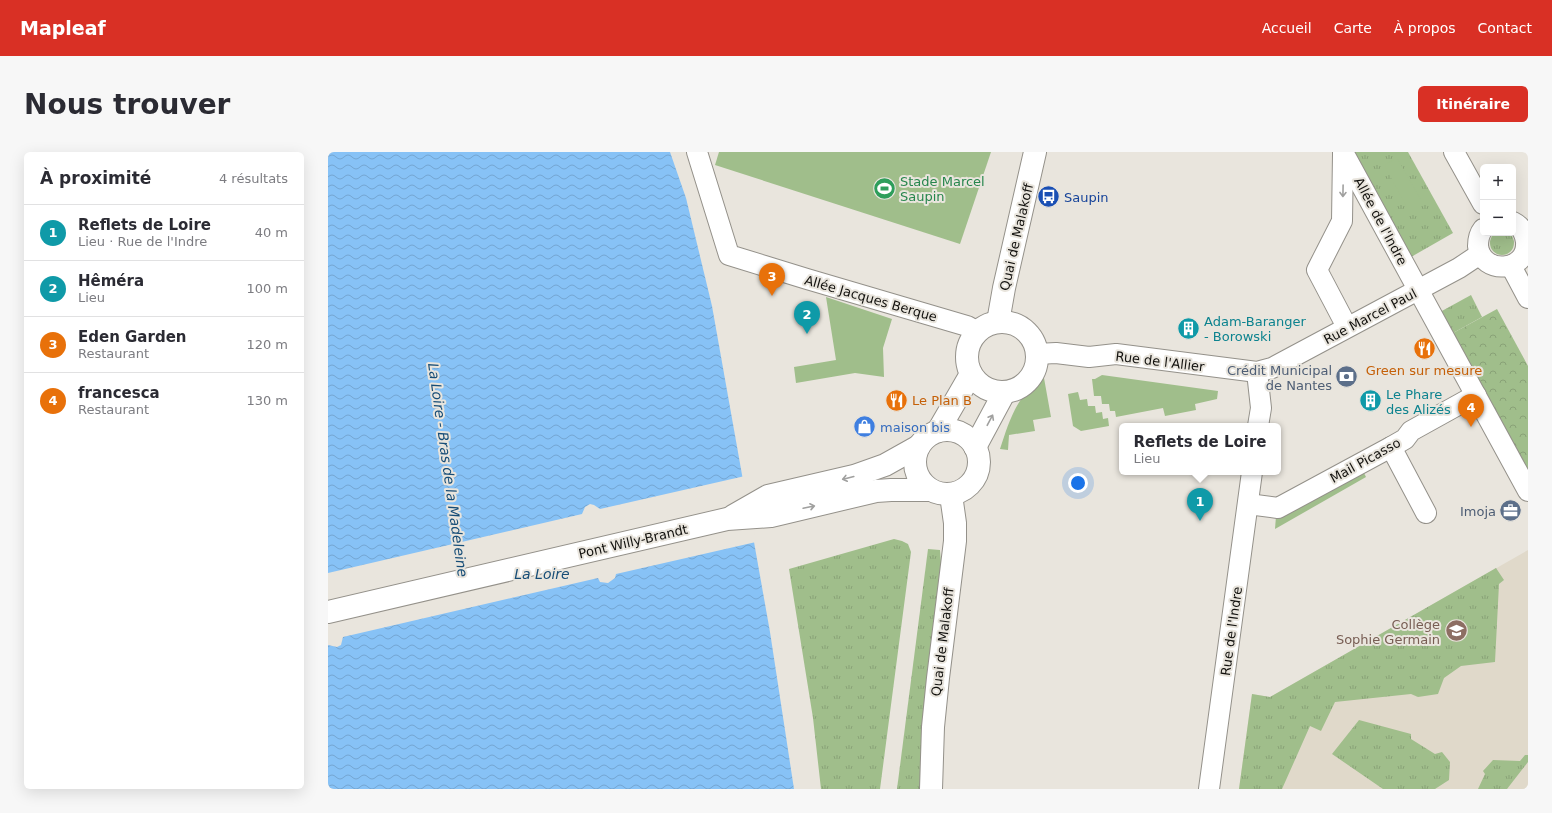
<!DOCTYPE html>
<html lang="fr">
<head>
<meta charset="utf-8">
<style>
	body { margin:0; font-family:"DejaVu Sans",sans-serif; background:#f7f7f7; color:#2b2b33 }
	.controls { position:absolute; right:12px; top:12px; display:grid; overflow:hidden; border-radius:6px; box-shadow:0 4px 16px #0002 }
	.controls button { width:36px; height:36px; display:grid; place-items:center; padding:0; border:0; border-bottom:1px solid #e1e1e2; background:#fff; color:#2b2b33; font:20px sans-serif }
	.you { position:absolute; left:750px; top:331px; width:14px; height:14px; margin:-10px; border:3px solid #fff; border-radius:50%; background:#1a73e8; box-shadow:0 0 0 6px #1a73e833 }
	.badge { display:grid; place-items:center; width:26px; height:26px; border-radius:50%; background:#d93025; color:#fff; font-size:13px; font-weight:700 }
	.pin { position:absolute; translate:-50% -33px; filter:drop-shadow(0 1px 2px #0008) }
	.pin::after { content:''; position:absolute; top:21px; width:14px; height:12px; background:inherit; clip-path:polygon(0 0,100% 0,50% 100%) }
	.popup { position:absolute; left:791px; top:271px; width:162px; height:52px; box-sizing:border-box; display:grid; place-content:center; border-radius:6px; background:#fff; filter:drop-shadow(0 1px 3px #0005); font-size:13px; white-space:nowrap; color:#7c7c81 }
	.popup b { font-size:15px; color:#2b2b33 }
	.popup::after { content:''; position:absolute; left:50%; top:100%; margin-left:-8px; border:8px solid transparent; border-top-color:#fff }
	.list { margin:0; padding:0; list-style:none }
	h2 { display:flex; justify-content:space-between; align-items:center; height:52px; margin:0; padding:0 16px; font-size:17px }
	h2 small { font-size:13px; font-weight:400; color:#7c7c81 }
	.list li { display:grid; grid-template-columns:26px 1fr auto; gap:12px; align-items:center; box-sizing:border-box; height:56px; padding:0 16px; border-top:1px solid #e1e1e2 }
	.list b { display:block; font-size:15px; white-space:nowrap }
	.list p { margin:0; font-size:13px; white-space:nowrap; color:#7c7c81 }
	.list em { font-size:13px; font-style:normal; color:#7c7c81 }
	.map { position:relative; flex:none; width:1200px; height:637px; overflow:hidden; border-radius:6px }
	header { display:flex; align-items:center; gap:24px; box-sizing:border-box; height:56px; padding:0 20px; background:#d93025; color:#fff }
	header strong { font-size:19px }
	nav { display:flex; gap:22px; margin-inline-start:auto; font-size:14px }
	.intro { display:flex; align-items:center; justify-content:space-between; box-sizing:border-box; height:96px; padding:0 24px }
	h1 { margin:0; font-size:28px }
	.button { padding:10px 18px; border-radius:6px; background:#d93025; color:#fff; font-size:14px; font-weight:700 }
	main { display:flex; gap:24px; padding:0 24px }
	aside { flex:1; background:#fff; border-radius:6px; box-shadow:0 4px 16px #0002 }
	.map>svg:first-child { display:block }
</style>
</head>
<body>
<header>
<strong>Mapleaf</strong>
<nav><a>Accueil</a><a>Carte</a><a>À propos</a><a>Contact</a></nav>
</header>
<div class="intro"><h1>Nous trouver</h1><a class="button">Itinéraire</a></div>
<main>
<aside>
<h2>À proximité<small>4 résultats</small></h2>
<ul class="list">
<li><span class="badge" style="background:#0f9aa8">1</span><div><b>Reflets de Loire</b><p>Lieu · Rue de l'Indre</p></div><em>40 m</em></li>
<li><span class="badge" style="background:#0f9aa8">2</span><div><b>Hêméra</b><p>Lieu</p></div><em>100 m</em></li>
<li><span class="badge" style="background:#e8710a">3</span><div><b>Eden Garden</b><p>Restaurant</p></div><em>120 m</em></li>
<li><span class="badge" style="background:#e8710a">4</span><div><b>francesca</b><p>Restaurant</p></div><em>130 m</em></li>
</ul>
</aside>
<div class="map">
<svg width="1200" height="637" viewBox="0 0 1200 637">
	<defs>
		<pattern id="grass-tufts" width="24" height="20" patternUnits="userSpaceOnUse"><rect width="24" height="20" fill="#a0be8b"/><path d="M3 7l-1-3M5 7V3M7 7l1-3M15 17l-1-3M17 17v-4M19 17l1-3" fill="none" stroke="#89a277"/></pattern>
		<pattern id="park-crowns" width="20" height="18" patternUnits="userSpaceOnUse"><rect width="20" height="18" fill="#a0be8b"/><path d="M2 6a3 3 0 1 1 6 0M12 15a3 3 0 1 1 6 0" fill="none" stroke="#89a277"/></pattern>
		<pattern id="water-waves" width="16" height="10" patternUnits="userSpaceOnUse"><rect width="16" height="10" fill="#87c2f6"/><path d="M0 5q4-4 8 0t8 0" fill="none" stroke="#74a6d2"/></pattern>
	</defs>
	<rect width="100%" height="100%" fill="#e9e5dd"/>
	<path fill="#e0d9ca" d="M1200 398V637H911L924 542 942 545Z"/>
	<g fill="url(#grass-tufts)">
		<path d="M1025 0H1080L1125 81 1083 105Z"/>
		<circle cx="1174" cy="91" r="12"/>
		<path d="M1143 143 1154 165 1125 181 1112 160Z"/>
		<path d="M566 387 574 389 580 392 583 400 552 637H493L485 566 461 417Z"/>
		<path d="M600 397 612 398 613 411 592 637H569Z"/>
		<path d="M1168 416 1176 428 1171 432 1167 510 1133 514 1116 526 1110 542 1090 545 1083 542 1007 550 993 579 982 574 954 637H911L924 542 942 545Z"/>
		<path d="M1031 568 1083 582V587L1107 602 1114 600 1122 610 1121 628 1107 637H1055L1004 602Z"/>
		<path d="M1197 603H1200V610L1179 637H1150L1157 622 1155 619 1165 608 1192 609Z"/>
	</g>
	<path fill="url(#park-crowns)" d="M1169 157 1200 214V322L1125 181Z"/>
	<g fill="#a0be8b">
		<path d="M391 0H663L632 92 387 13Z"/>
		<path d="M1069 6 1093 48 1079 55 1056 13Z"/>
		<path d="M498 145 564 167 555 196 556 225 527 221 468 231 466 215 508 208Z"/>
		<path d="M774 223 890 239 889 247 867 252 868 258 837 264 835 256 788 265 787 259H782L781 252H774L773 244H766L764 227H767Z"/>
		<path d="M716 226 723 265 705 268 707 279 681 283 680 298 672 297C681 270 689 241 716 226Z"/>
		<path d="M750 240 752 248 759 247 760 254H767L768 261 774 260 775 267 780 266 781 274 753 279 745 274 740 242Z"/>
		<path d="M1034 317 1038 325 947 377 948 364Z"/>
	</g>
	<path fill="url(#water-waves)" d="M0 0H342L358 46 384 154 442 480 466 637H0Z"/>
	<path fill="#e9e5dd" d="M417 324 428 390 288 422 287 426 280 431 272 430 270 426 15 485 13 493 9 495 0 493V421L254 362 257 355 262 352 266 353 272 357Z"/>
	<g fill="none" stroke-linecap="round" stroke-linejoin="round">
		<defs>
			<g id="minor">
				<path d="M369 0 401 103 479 127 639 174 650 180"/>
				<path d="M1015 0 1200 339"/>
				<path d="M1126 0 1155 52"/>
				<path d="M1015 2 1014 69 989 118 1019 175"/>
				<path d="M1155 77C1151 82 1150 88 1150 94 1154 124 1200 120 1198 90 1197 81 1193 74 1185 70"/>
				<path d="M1183 114 1200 146"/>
				<path d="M709 202 728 201 761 205 788 202 929 220 944 216 957 209 1131 116 1152 102"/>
				<path d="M929 220 933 256 930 274"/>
				<path d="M1063 295 1098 361"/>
				<path d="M920 352 950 356 1063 295 1077 287 1083 279 1148 243"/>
				<path d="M881 637 924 320"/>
			</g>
			<g id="major">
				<circle cx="674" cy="205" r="35"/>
				<path d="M670 170 676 136 707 0"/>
				<circle cx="619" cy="310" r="32"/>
				<path d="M610 279 643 222"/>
				<path d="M647 295 676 241"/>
				<path d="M405 364 440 344 526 324 557 313 591 294"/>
				<path d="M0 460 399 367 443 364 548 339 563 338H601"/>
				<path d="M603 637 605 575 610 526 627 389V371L623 343"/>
			</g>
		</defs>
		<use href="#minor" stroke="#94918a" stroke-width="22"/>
		<use href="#major" stroke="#94918a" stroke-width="24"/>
		<use href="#minor" stroke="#fff" stroke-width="20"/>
		<use href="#major" stroke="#fff" stroke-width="22"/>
	</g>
	<defs><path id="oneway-shaft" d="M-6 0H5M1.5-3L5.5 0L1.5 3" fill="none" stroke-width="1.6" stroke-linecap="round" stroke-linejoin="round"/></defs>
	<g stroke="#a0a09f">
		<use href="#oneway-shaft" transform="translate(1015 39) rotate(91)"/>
		<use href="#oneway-shaft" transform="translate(662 268) rotate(-62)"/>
		<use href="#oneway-shaft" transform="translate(520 326) rotate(166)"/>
		<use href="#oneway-shaft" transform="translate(481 355) rotate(-12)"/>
	</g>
	<defs>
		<symbol id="stadium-disc" viewBox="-11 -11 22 22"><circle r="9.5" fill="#2e9e5b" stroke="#e9e5dd"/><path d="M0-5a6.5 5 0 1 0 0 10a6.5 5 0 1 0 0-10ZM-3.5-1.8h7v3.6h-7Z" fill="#fff"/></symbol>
		<symbol id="bus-disc" viewBox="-11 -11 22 22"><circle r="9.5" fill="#1a4fb4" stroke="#e9e5dd"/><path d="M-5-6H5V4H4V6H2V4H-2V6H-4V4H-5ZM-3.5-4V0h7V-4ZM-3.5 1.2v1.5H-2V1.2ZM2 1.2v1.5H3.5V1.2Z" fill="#fff"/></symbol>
		<symbol id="building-disc" viewBox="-11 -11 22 22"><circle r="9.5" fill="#0f9aa8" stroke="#e9e5dd"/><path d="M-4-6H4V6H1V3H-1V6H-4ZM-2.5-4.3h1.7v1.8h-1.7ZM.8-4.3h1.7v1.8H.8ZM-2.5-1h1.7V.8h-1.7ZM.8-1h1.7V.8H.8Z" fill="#fff"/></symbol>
		<symbol id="restaurant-disc" viewBox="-11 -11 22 22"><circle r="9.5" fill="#e8710a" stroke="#e9e5dd"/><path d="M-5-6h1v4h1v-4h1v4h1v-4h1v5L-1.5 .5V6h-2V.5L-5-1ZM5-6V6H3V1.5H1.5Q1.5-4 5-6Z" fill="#fff"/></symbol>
		<symbol id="bank-disc" viewBox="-11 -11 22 22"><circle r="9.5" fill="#5c6f8a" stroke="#e9e5dd"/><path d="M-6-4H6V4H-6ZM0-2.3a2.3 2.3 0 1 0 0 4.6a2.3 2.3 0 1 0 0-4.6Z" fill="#fff"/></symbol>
		<symbol id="shop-disc" viewBox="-11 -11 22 22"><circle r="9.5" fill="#3f7fe0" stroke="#e9e5dd"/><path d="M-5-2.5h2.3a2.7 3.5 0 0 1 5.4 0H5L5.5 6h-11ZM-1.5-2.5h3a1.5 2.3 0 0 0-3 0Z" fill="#fff"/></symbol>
		<symbol id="office-disc" viewBox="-11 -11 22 22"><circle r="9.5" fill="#5c6f8a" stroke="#e9e5dd"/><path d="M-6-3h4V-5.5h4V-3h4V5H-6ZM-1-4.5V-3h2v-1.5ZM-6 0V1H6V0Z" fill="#fff"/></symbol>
		<symbol id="school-disc" viewBox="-11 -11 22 22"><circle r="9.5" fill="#8d6e63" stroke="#e9e5dd"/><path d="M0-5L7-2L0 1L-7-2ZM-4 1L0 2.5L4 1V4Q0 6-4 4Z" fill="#fff"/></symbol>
	</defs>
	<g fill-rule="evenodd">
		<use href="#stadium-disc" x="544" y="24" width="25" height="25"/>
		<use href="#bus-disc" x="708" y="32" width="25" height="25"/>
		<use href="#building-disc" x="848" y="164" width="25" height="25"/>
		<use href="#restaurant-disc" x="1084" y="184" width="25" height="25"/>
		<use href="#bank-disc" x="1006" y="212" width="25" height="25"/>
		<use href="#restaurant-disc" x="556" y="236" width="25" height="25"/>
		<use href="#building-disc" x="1030" y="236" width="25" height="25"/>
		<use href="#shop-disc" x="524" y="262" width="25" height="25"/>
		<use href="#office-disc" x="1170" y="346" width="25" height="25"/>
		<use href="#school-disc" x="1116" y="466" width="25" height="25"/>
	</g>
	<g text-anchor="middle" stroke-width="4" stroke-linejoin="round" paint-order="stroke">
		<g font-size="13" fill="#27864d" stroke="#e9e5dd" text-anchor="start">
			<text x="572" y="34">Stade Marcel<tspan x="572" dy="15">Saupin</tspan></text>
		</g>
		<g font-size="13" fill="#164399" stroke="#e9e5dd" text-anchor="start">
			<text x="736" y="50">Saupin</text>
		</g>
		<g font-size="13" fill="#12110e" stroke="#e9e5dd">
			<text transform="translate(1053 69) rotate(62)" y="5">Allée de l'Indre</text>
			<text transform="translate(688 85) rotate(-77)" y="5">Quai de Malakoff</text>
			<text transform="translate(543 146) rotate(16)" y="5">Allée Jacques Berque</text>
			<text transform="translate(1042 164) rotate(-28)" y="5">Rue Marcel Paul</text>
			<text transform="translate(832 209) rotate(7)" y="5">Rue de l'Allier</text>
			<text transform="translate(1037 308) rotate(-29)" y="5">Mail Picasso</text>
			<text transform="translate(305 389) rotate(-13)" y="5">Pont Willy-Brandt</text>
			<text transform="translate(903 479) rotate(-82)" y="5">Rue de l'Indre</text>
			<text transform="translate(614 490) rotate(-83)" y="5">Quai de Malakoff</text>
		</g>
		<g font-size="13" fill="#0d838f" stroke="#e9e5dd" text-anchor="start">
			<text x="876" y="174">Adam-Baranger<tspan x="876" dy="15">- Borowski</tspan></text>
			<text x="1058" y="247">Le Phare<tspan x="1058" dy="15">des Alizés</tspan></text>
		</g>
		<g font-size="13" fill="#4e5e75" stroke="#e9e5dd" text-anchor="end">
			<text x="1004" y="223">Crédit Municipal<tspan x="1004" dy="15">de Nantes</tspan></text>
			<text x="1168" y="364">Imoja</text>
		</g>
		<g font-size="13" fill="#c56008" stroke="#e9e5dd">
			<text x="1096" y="223">Green sur mesure</text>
			<text x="584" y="253" text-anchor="start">Le Plan B</text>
		</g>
		<g font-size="13" fill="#366cbe" stroke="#e9e5dd" text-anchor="start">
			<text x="552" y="280">maison bis</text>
		</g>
		<g font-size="13" fill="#785e54" stroke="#e9e5dd" text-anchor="end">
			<text x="1112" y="477">Collège<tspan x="1112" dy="15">Sophie Germain</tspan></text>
		</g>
		<g font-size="14" font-style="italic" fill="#164d77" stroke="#e9e5dd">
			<text transform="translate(120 318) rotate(82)" y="5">La Loire - Bras de la Madeleine</text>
			<text x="214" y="427">La Loire</text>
		</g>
	</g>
</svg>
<div class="controls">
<button>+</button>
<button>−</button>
</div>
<div class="you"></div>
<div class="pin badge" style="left:872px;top:369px;background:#0f9aa8">1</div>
<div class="popup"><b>Reflets de Loire</b>Lieu</div>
<div class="pin badge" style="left:479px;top:182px;background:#0f9aa8">2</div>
<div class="pin badge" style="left:444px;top:144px;background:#e8710a">3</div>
<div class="pin badge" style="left:1143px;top:275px;background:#e8710a">4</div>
</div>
</main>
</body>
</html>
